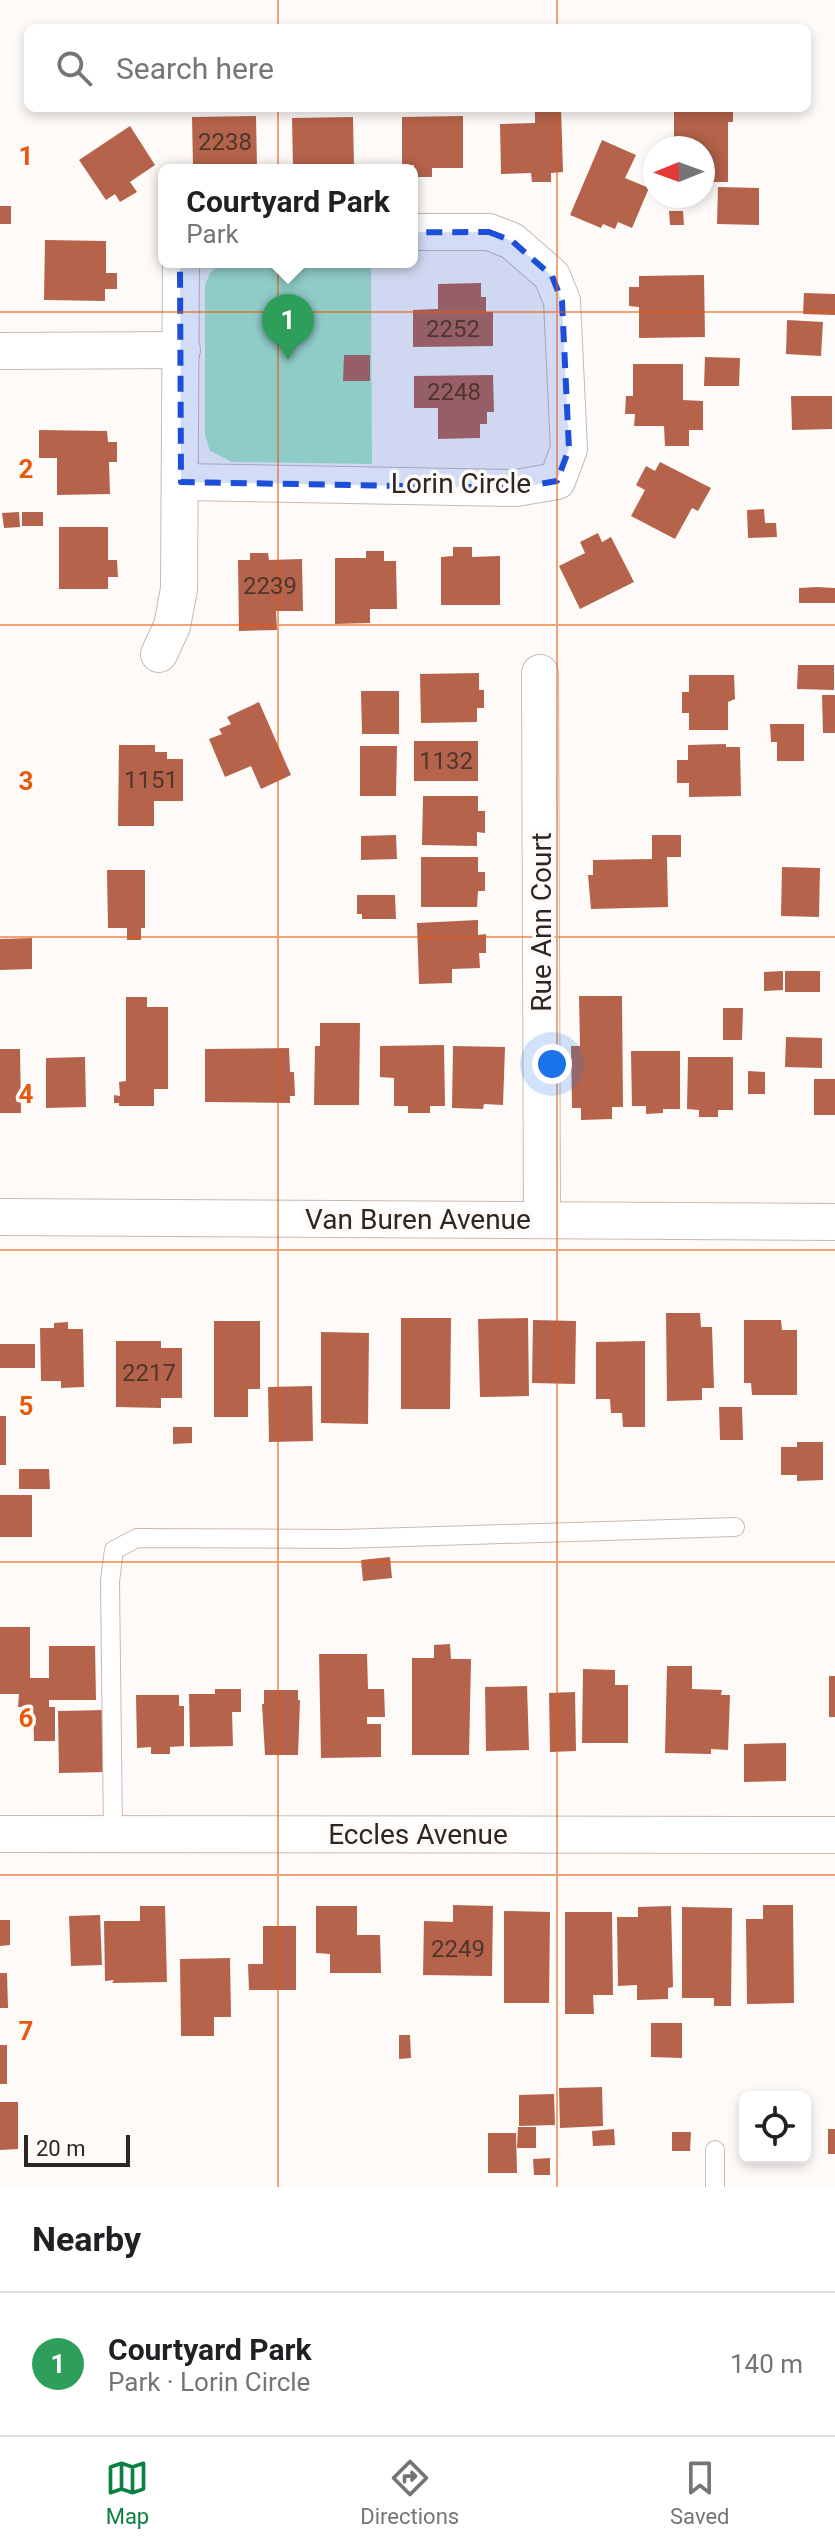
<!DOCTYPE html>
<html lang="en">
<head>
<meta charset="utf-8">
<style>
	body { margin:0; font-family:Roboto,sans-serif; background:#f6f6f6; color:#202124 }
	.controls { position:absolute; right:24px; bottom:24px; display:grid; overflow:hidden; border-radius:12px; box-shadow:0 4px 12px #0003 }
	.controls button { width:72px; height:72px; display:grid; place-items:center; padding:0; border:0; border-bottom:2px solid #e0e0e0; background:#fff; color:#202124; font:40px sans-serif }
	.compass { position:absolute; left:643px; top:136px; width:72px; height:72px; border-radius:50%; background:#fff; box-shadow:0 4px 12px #0003; rotate:269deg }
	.scale { position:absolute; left:24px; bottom:20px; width:106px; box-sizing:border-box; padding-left:8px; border:4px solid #2d2723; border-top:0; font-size:22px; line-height:28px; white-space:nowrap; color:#2d2723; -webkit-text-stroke:6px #fdfaf8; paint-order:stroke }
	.you { position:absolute; left:552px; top:1064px; width:28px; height:28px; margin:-20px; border:6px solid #fff; border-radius:50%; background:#1a73e8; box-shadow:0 0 0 12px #1a73e833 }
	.badge { display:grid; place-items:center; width:52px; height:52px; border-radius:50%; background:#0b8043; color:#fff; font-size:26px; font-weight:700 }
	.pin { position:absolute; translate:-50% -66px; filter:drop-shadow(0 2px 4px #0008) }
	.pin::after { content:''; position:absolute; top:42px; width:28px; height:24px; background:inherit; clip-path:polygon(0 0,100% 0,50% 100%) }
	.popup { position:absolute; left:158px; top:164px; width:260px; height:104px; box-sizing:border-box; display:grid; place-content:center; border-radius:12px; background:#fff; filter:drop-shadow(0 2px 6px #0005); font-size:26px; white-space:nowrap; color:#757577 }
	.popup b { font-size:30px; color:#202124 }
	.popup::after { content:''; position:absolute; left:50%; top:100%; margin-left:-16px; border:16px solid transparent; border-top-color:#fff }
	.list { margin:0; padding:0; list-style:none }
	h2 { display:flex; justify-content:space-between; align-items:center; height:104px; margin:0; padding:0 32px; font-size:34px }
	h2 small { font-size:26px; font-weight:400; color:#757577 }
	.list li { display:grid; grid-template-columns:52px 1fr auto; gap:24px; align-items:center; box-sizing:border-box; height:144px; padding:0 32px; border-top:2px solid #e0e0e0 }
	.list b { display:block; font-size:30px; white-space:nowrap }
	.list p { margin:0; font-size:26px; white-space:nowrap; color:#757577 }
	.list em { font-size:26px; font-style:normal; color:#757577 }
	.icon { flex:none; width:44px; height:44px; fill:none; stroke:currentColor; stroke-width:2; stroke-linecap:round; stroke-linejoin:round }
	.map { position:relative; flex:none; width:835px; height:2187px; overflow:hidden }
	.search { position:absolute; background:#fff; box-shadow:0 4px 12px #0003; left:24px; right:24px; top:24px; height:88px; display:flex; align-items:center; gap:20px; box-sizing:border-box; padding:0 28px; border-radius:12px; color:#757577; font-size:30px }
	.sheet { height:248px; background:#fff }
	nav { display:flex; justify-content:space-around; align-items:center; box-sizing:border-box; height:112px; border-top:2px solid #e0e0e0; background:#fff; font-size:22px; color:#757577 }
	nav a { display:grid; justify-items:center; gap:4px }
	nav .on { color:#0b8043 }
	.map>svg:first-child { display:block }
</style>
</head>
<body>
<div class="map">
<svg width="835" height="2187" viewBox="0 0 835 2187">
	<rect width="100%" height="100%" fill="#fdfaf8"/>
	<path fill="#acecc5" d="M223 262H371L372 464 232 462 210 451 205 435V285L210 273Z"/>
	<g fill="#b5634b">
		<path d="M535 108H561L563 172 551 173V182H532L531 173 501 174 500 124 535 123Z"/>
		<path d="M674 108H733V122H728V182H703V148H674Z"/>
		<path d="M256 116 257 168 205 170V167H193L192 117Z"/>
		<path d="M463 116V168H432V177H414V165L402 166V117Z"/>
		<path d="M353 117 354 167H342V170L293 168 292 118Z"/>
		<path d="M130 126 155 165 130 182 137 192 120 202 115 194 106 200 79 160Z"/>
		<path d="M602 140 636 155 625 178 649 188 632 228 618 222 615 229 603 224 601 228 570 215Z"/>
		<path d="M718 187 759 188V225L717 224Z"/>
		<rect x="0" y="206" width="11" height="18"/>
		<path d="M669 211H683L684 225H670Z"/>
		<path d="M45 240 106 241V273H117V289H105V301L44 300Z"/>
		<path d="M704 275 705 337 639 338V307L629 306V287H639V276Z"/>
		<path d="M481 283V297H486V312H493V346L413 347V310L438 309V284Z"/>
		<path d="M804 293 835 294V315L803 314Z"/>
		<path d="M787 320 823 322 821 356 786 354Z"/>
		<path d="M344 355H370V381H343Z"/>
		<path d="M705 357 740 358 739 386H704Z"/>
		<path d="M633 364H683V400L703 401V430H689V446H665L664 426H634L635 414H625L626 396H633Z"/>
		<path d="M493 375 494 412H487V424H480V438L438 439V408H414V376Z"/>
		<path d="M791 396H832V429L792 430Z"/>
		<path d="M39 430 107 431 108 442H117V462H109L110 494 57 495V458H39Z"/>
		<path d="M660 462 711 488 698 511 692 508 675 539 631 516 645 490 636 485 646 466 655 471Z"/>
		<path d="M764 509 765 523H776L777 537 748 538 747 510Z"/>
		<path d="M19 512 20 527 4 528 2 513Z"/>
		<rect x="22" y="512" width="21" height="14"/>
		<path d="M59 527H108V560H117L118 577H108V589H59Z"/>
		<path d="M598 533 602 542 611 537 634 582 580 609 559 566 585 553 580 542Z"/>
		<path d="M453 547H472V557L500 556V605H441V557L453 556Z"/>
		<path d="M366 551H384V561H396L397 609H370V623L335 624V558H366Z"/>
		<path d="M250 553H268L269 560 302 559 303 611H276L277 630 239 631 238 560H250Z"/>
		<path d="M817 587 835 588V603H799V588Z"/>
		<path d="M798 665H834V690L797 689Z"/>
		<path d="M479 673V690H484V708H477V722L421 723 420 674Z"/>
		<path d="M689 675H734L735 699 728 702V730H689V713H682V692H689Z"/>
		<path d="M361 691H399V734H362Z"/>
		<path d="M822 695H835V733H823Z"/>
		<path d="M259 702 291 775 261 789 251 766 225 777 209 739 222 734 219 729 231 724 227 717Z"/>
		<path d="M770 724H804V761H777V742H771Z"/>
		<rect x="414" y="741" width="64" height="40"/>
		<path d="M726 744V747H740L741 796 689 797V783H677V760H688V745Z"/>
		<path d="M119 745H155V752H167V759H183V801H154V826H118Z"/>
		<path d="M360 746H397L396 796H360Z"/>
		<path d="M423 796H478V811H485V833L477 832V846L422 845Z"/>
		<path d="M396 835 397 859 361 860V836Z"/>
		<path d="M652 835H681V857H667L668 907 591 909 588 875H593V860L652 859Z"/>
		<path d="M421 857H478V872H485V891H478L477 907H421Z"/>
		<path d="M782 867 820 868 819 917 781 916Z"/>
		<path d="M107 870H145V928H141V940H127V928H108Z"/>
		<path d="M357 895H395L396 919H362V914H357Z"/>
		<path d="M478 920V935L486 934V953H479L480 968 452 969V983L419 984 417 923Z"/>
		<path d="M32 938V969L0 970V939Z"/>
		<path d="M783 971V990L764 991V972Z"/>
		<rect x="785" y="971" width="35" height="21"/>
		<path d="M579 996H622L623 1107H612V1119L581 1120V1108H572L571 1046H580Z"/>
		<path d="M126 997H147V1007H168V1089H154V1106H119V1103H114V1095L120 1096 119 1082 126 1081Z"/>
		<path d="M723 1008H743L742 1040H723Z"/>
		<path d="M320 1023H360L359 1105H314L315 1046H320Z"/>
		<path d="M786 1037 822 1038V1068L785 1067Z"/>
		<path d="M444 1045 445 1106H430V1113H408V1106H394V1078L380 1077V1046Z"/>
		<path d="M453 1046 505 1047 503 1105 484 1104 483 1109 452 1108Z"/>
		<path d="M289 1048 290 1072H294L295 1096H290V1103L205 1102V1049Z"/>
		<path d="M0 1049H20L21 1113H0Z"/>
		<path d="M631 1051H680V1109H663V1113L646 1114V1106H632Z"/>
		<path d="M85 1057 86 1107 46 1108V1058Z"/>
		<path d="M688 1057H733V1110H718V1117H699V1110L687 1109Z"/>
		<path d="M748 1071 765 1072V1094H748Z"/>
		<rect x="814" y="1079" width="21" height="36"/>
		<path d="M666 1313H700L701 1327H712L714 1388H702V1400L667 1401Z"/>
		<path d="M401 1318H451L450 1409H401Z"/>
		<path d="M528 1318 529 1396 480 1397 478 1319Z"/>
		<path d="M533 1320 576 1321 575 1384 532 1383Z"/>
		<path d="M744 1320H781L782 1330H797V1395H752L751 1383H744Z"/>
		<path d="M214 1321H260V1389H248V1417H214Z"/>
		<path d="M68 1322V1329H83L84 1387 61 1388V1381H41L40 1328H54V1323Z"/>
		<path d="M321 1332 369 1333 368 1424 321 1423Z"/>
		<path d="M116 1341H161V1348H182V1398H161V1408L116 1407Z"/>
		<path d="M645 1341V1427H623L622 1413H611L610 1399H596V1342Z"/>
		<rect x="0" y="1344" width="35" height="24"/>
		<path d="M312 1386 313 1441 269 1442 268 1387Z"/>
		<path d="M719 1407H742L743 1440H720Z"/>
		<rect x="0" y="1416" width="6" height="49"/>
		<path d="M173 1427H192V1443L173 1444Z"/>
		<path d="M797 1442H823V1480L797 1481V1475H781V1447H797Z"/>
		<path d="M19 1469H49L50 1489H19Z"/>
		<rect x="0" y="1495" width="32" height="42"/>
		<path d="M390 1557 392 1578 363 1581 361 1560Z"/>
		<path d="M0 1627H30V1678H49V1646H95L96 1700H49V1707H55V1741H34L33 1707H18L19 1694H0Z"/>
		<path d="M450 1644 451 1659H471L469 1755H412V1658H434V1645Z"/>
		<path d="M319 1654H367L368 1689H384L385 1717H367V1724H381V1757L321 1758Z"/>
		<path d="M667 1666H692V1689L722 1690 721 1695H730L728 1750 711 1749V1754L665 1753Z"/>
		<path d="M583 1669 615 1670V1685H628V1743H582Z"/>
		<rect x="829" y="1676" width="6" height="41"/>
		<path d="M527 1686 529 1750 486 1751 485 1687Z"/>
		<path d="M215 1689H241V1712H232L233 1746 190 1747 189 1694H215Z"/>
		<path d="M264 1690H298V1700H300L298 1755H265L262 1704H264Z"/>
		<path d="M575 1692 576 1751 550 1752 549 1693Z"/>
		<path d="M136 1695H179V1706H184V1746L170 1747V1754H151V1747L137 1748Z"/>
		<path d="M104 1710 105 1772 59 1773 58 1711Z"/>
		<path d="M786 1743V1781L744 1782V1744Z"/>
		<path d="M453 1905 493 1906 492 1976 423 1975 424 1921 453 1922Z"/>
		<path d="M763 1905H793L794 2003 747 2004 746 1919H763Z"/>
		<path d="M140 1906H165L167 1982 112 1983 114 1980 105 1981 104 1921H140Z"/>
		<path d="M316 1906H357V1935H380L381 1973H330V1954L316 1953Z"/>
		<path d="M671 1906 673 1987 668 1988V1999L637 2000V1985L618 1986 617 1917H638V1907Z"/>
		<path d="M682 1907 732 1908 731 2006H714V1998H682Z"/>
		<path d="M504 1911 550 1912 549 2003H504Z"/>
		<path d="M565 1912H612L613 1995H593L594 2014H565Z"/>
		<path d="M100 1915 102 1965 71 1966 69 1916Z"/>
		<path d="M0 1920H10V1945L0 1946Z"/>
		<path d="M263 1926H296V1990H249L248 1964H263Z"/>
		<path d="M230 1958 231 2017H214V2036H181L180 1959Z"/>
		<path d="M0 1973H7L8 2008H0Z"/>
		<path d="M651 2023H682V2058L651 2057Z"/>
		<path d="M399 2035H410L411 2058 399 2059Z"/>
		<rect x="0" y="2045" width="7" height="39"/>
		<path d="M602 2087 603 2126 560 2128 559 2088Z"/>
		<path d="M554 2094 555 2125 519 2126V2095Z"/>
		<path d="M0 2102H18V2149L0 2150Z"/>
		<path d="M518 2127H536V2148H517Z"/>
		<path d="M614 2129 615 2145 593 2146 592 2131Z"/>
		<rect x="828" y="2129" width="7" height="25"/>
		<path d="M672 2132H691L690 2151H672Z"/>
		<path d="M488 2133H516L517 2173H488Z"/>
		<path d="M550 2158V2175H534L533 2159Z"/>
	</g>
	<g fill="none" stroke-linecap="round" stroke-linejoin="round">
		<defs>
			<g id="lane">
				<path d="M113 1834 110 1581 114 1550 137 1538 342 1539 735 1527"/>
				<path d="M715 2150V2187"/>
			</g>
			<g id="street">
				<path d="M0 351 182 350"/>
				<path d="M181 482 516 488 557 481 569 449 562 301 552 276 512 241 489 232H412"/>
				<path d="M159 654 172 626 179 589 181 262"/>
				<path d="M540 673 542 1219"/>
				<path d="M0 1217 835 1222"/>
				<path d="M0 1834 835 1835"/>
			</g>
		</defs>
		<use href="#lane" stroke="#cab9af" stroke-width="20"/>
		<use href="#street" stroke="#cab9af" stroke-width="38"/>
		<use href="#lane" stroke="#fff" stroke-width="18"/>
		<use href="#street" stroke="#fff" stroke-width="36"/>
	</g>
	<path fill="#1d4ed8" fill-opacity="0.2" stroke="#1d4ed8" stroke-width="6" stroke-dasharray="16 10" stroke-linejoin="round" d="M489 232 512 241 552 276 562 301 569 449 557 481 516 488 181 482 180 269 190 241 215 233Z"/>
	<path fill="none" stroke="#e8590c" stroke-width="2" stroke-opacity="0.55" d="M278 0V28M557 0V28M278 108V2187M557 108V2187M0 312H835M0 625H835M0 937H835M0 1250H835M0 1562H835M0 1875H835"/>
	<g text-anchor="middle" stroke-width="7" stroke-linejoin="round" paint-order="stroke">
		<g font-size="24" fill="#4f362d">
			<text x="225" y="150">2238</text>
			<text x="453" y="337">2252</text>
			<text x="454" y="400">2248</text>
			<text x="270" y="594">2239</text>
			<text x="446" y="769">1132</text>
			<text x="151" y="788">1151</text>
			<text x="149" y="1381">2217</text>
			<text x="458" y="1957">2249</text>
		</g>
		<g font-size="28" fill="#2d2723" stroke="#fdfaf8">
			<text x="461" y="493">Lorin Circle</text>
			<text transform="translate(541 922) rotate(-90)" y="10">Rue Ann Court</text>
			<text x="418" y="1229">Van Buren Avenue</text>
			<text x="418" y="1844">Eccles Avenue</text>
		</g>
	</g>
	<g font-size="26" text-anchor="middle" font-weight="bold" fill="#e8590c" stroke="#fdfaf8" stroke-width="7" stroke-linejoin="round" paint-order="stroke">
		<text x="26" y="165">1</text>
		<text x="26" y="478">2</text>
		<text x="26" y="790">3</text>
		<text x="26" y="1103">4</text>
		<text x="26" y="1415">5</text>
		<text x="26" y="1727">6</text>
		<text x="26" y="2040">7</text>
	</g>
</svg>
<div class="controls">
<button><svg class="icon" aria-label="locate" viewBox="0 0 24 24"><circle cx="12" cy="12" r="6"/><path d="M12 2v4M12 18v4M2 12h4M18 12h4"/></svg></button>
</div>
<svg class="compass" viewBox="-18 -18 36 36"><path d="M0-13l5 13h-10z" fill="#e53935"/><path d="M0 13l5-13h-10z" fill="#757577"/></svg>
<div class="scale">20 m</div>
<div class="you"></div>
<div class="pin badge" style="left:288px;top:360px;background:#2e9e5b">1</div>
<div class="popup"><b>Courtyard Park</b>Park</div>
<div class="search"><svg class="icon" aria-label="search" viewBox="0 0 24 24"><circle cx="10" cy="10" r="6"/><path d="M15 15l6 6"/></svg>Search here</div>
</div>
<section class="sheet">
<h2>Nearby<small></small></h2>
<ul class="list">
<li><span class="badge" style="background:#2e9e5b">1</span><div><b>Courtyard Park</b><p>Park · Lorin Circle</p></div><em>140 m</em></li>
</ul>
</section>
<nav>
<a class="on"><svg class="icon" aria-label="map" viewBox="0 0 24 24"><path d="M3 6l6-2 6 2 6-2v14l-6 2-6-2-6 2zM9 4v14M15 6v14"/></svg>Map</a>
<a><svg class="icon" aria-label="directions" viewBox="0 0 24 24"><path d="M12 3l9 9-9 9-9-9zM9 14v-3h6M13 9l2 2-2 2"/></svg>Directions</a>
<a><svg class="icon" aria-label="saved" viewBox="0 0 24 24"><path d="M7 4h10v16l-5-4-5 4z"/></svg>Saved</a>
</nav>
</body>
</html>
